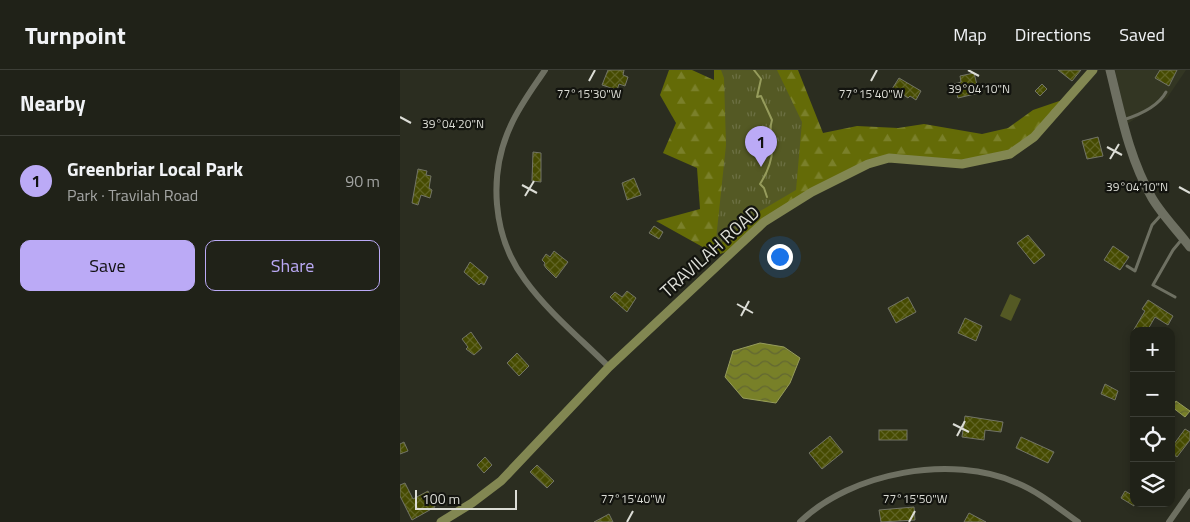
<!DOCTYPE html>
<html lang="en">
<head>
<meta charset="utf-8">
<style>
	body { margin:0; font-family:"Titillium Web",sans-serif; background:#282a21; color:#f1f3f6 }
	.controls { position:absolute; right:15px; bottom:15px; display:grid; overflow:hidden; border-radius:10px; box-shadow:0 2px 8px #0003 }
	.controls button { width:45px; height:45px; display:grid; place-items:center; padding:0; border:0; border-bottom:1px solid #3d3f37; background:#202218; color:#f1f3f6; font:25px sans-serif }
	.scale { position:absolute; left:15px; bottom:12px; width:102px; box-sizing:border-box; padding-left:5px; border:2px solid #dcddd6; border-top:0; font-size:14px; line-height:18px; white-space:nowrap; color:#dcddd6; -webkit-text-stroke:4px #13140f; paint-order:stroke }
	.you { position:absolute; left:379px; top:186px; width:18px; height:18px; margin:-12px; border:4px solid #fff; border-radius:50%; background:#1a73e8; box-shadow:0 0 0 8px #1a73e833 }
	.badge { display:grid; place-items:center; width:32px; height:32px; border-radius:50%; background:#bbaaf6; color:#111; font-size:16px; font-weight:700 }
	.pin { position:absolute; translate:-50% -41px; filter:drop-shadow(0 1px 2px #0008) }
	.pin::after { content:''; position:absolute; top:26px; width:18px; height:15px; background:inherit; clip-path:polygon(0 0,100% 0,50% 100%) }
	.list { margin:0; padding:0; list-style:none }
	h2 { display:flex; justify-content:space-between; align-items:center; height:65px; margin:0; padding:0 20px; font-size:21px }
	h2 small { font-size:16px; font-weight:400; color:#a2a4a2 }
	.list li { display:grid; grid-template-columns:32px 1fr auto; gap:15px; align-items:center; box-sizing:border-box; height:90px; padding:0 20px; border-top:1px solid #3d3f37 }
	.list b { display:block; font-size:19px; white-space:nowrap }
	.list p { margin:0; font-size:16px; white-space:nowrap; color:#a2a4a2 }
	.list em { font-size:16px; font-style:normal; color:#a2a4a2 }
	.actions { display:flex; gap:10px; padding:15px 20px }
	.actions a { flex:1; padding:11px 0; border:1px solid #bbaaf6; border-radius:10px; text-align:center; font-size:18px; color:#bbaaf6 }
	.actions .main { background:#bbaaf6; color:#111 }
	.icon { flex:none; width:28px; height:28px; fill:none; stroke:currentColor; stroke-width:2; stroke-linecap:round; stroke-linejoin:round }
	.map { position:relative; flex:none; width:790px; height:452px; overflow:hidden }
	header { display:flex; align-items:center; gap:30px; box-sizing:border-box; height:70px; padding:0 25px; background:#202218; border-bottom:1px solid #3d3f37 }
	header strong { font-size:24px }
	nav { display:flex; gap:28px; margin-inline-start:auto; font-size:18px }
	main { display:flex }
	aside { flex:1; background:#202218 }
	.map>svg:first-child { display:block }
</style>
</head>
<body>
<header>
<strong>Turnpoint</strong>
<nav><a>Map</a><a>Directions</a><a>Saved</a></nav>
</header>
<main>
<aside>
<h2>Nearby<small></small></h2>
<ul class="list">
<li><span class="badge">1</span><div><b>Greenbriar Local Park</b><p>Park · Travilah Road</p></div><em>90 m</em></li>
</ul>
<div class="actions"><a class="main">Save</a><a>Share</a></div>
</aside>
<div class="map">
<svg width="790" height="452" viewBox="0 0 790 452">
	<defs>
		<pattern id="forest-firs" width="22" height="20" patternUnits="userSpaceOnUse" patternTransform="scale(1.25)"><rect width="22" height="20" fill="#646b07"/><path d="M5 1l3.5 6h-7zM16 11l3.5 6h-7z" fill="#7a802a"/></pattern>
		<pattern id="park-tufts" width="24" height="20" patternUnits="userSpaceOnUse" patternTransform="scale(1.25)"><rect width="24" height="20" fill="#545924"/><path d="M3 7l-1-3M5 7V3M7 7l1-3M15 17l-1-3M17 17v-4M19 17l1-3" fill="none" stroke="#6c7043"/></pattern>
		<pattern id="water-waves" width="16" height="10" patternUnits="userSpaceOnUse" patternTransform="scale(1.25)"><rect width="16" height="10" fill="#788028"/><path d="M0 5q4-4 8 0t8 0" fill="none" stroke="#626732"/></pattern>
		<pattern id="building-cross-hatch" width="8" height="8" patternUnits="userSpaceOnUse" patternTransform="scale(1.25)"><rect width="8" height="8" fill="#464b01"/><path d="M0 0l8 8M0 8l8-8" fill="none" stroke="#606425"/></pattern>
	</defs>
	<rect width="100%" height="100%" fill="#2b2d20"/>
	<path fill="#333623" d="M715 0H786L767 28 727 54Z"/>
	<path fill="#545924" d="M610 224 621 229 611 251 600 246Z"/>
	<path fill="url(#forest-firs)" d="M269 0H292L314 10V0H398L423 63 457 56 498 58 524 54 582 64 608 58 633 40 671 27 621 78 562 94 489 88 412 122 332 180 317 185 256 151 300 139 297 98 263 83 276 53 260 25Z"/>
	<path fill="url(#park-tufts)" d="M321 0H377L402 52 396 120 355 144 315 179 326 75 324 8Z"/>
	<g fill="url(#water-waves)" stroke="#969c5c">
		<path d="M360 273 384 277 400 288 390 313 376 333 343 328 325 307 333 281Z"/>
		<path d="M776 331 790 341 785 347 772 337Z"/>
	</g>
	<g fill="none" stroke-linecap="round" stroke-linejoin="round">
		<path stroke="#969c5c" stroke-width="2" d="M354 0 361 9 357 27 361 26 372 50C369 59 371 66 372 75 373 88 367 103 360 114L364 118 367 127"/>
	</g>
	<g fill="url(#building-cross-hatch)" stroke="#727466">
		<path d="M208 0H224L223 5 228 7 225 16 219 14 217 20 202 15Z"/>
		<path d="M658 0H681L672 11Z"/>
		<path d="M760 0H777L769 16 755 8Z"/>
		<path d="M574 3 579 23 558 28 554 14 561 12 560 6Z"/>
		<path d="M499 8 521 21 516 30 510 26 508 28 502 24 500 28 495 25 497 22 492 19Z"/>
		<path d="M642 14 647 19 640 26 635 21Z"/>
		<path d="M698 67 703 86 687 89 682 71Z"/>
		<path d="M133 82 141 83V112L132 111Z"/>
		<path d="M18 99 27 101 26 105 31 106 29 118 32 120 30 128 21 125 18 135 12 133Z"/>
		<path d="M234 108 241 125 227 130 222 113Z"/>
		<path d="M254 156 263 162 259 169 249 163Z"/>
		<path d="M628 165 645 185 634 194 617 173Z"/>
		<path d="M713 176 729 187 720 200 704 190Z"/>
		<path d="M154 181 168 192 156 208 146 198 144 195 145 193 142 190 146 184 150 187Z"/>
		<path d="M70 192 88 207 84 215 81 213 79 215 64 202Z"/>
		<path d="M227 221 236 228 227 242 210 227 215 222 222 227Z"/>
		<path d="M508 227 516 242 496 253 488 238Z"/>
		<path d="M748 230 773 246 768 255 755 247 747 261H733L745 241 742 239Z"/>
		<path d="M565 248 582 256 576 271 558 263Z"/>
		<path d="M71 262 82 278 74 285 66 279 68 277 62 269Z"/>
		<path d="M117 283 129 296 119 306 107 293Z"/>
		<path d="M705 314 718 321 715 330 701 324Z"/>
		<path d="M565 346 603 352 601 362 585 360 584 370 562 367Z"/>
		<path d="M785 359 790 362V370L777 387 771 383V378Z"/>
		<rect x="479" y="360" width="28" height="10"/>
		<path d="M430 366 443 382 422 399 409 383Z"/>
		<path d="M621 367 654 382 648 393 616 378Z"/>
		<path d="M4 372 8 381 0 384V374Z"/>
		<path d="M85 387 92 395 84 403 77 395Z"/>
		<path d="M137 395 154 411 147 418 130 402Z"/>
		<path d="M5 413 13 429 28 421 35 437 12 450 0 426V415Z"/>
		<path d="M725 421 734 426V436L721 428Z"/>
		<path d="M514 437 515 450 481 452 479 440Z"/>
		<path d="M569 443 586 452H564Z"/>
		<path d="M209 444 213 452H194Z"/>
	</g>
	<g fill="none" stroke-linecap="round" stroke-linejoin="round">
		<g stroke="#6e7062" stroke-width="3">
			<path d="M723 50C739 45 758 37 766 22"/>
			<path d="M727 196 735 201 752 155 761 145"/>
			<path d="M775 227 753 215 773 180 783 168"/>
		</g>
		<g stroke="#6e7062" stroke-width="6">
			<path d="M145 0C133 18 120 35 111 55 88 104 92 166 125 210 148 242 181 269 209 297"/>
			<path d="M400 452C451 402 552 384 617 413 639 422 658 438 678 452"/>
			<path d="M769 452 790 422"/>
		</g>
		<path stroke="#6e7062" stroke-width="9" d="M710 0C721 44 729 88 752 128 762 145 778 161 790 177"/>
		<path stroke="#828752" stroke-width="9" d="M41 452 72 433 101 411 209 297 364 152 412 122 468 94 489 88 562 94 610 84 634 67 693 0"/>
	</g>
	<path fill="none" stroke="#dcddd6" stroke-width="2" d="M568 0 579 6M189 11 195 0M471 11 477 0M0 47 11 53M707 77 722 85M710 89 719 74M122 115 137 123M779 117 790 123M125 126 134 111M337 234 353 243M341 246 349 231M553 354 569 362M557 366 565 351M227 452 233 441M509 452 515 441"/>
	<g text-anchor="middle" stroke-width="4.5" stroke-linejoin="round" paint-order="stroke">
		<g font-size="18" fill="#dcddd6" stroke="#13140f">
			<text transform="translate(310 182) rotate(-42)" y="6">TRAVILAH ROAD</text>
		</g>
	</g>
	<g font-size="12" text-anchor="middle" fill="#dcddd6" stroke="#13140f" stroke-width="4.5" stroke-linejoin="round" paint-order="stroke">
		<text x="579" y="23">39°04'10"N</text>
		<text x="189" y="28">77°15'30"W</text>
		<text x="471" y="28">77°15'40"W</text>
		<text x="53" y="58">39°04'20"N</text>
		<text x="737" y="121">39°04'10"N</text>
		<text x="233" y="433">77°15'40"W</text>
		<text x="515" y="433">77°15'50"W</text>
	</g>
</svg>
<div class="controls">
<button>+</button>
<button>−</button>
<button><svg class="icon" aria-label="locate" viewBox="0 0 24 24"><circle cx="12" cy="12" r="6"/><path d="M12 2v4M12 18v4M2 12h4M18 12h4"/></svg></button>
<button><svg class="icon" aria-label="layers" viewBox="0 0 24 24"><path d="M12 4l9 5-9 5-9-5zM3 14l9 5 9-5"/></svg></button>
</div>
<div class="scale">100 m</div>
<div class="you"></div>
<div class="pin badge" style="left:361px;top:97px">1</div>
</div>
</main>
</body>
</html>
